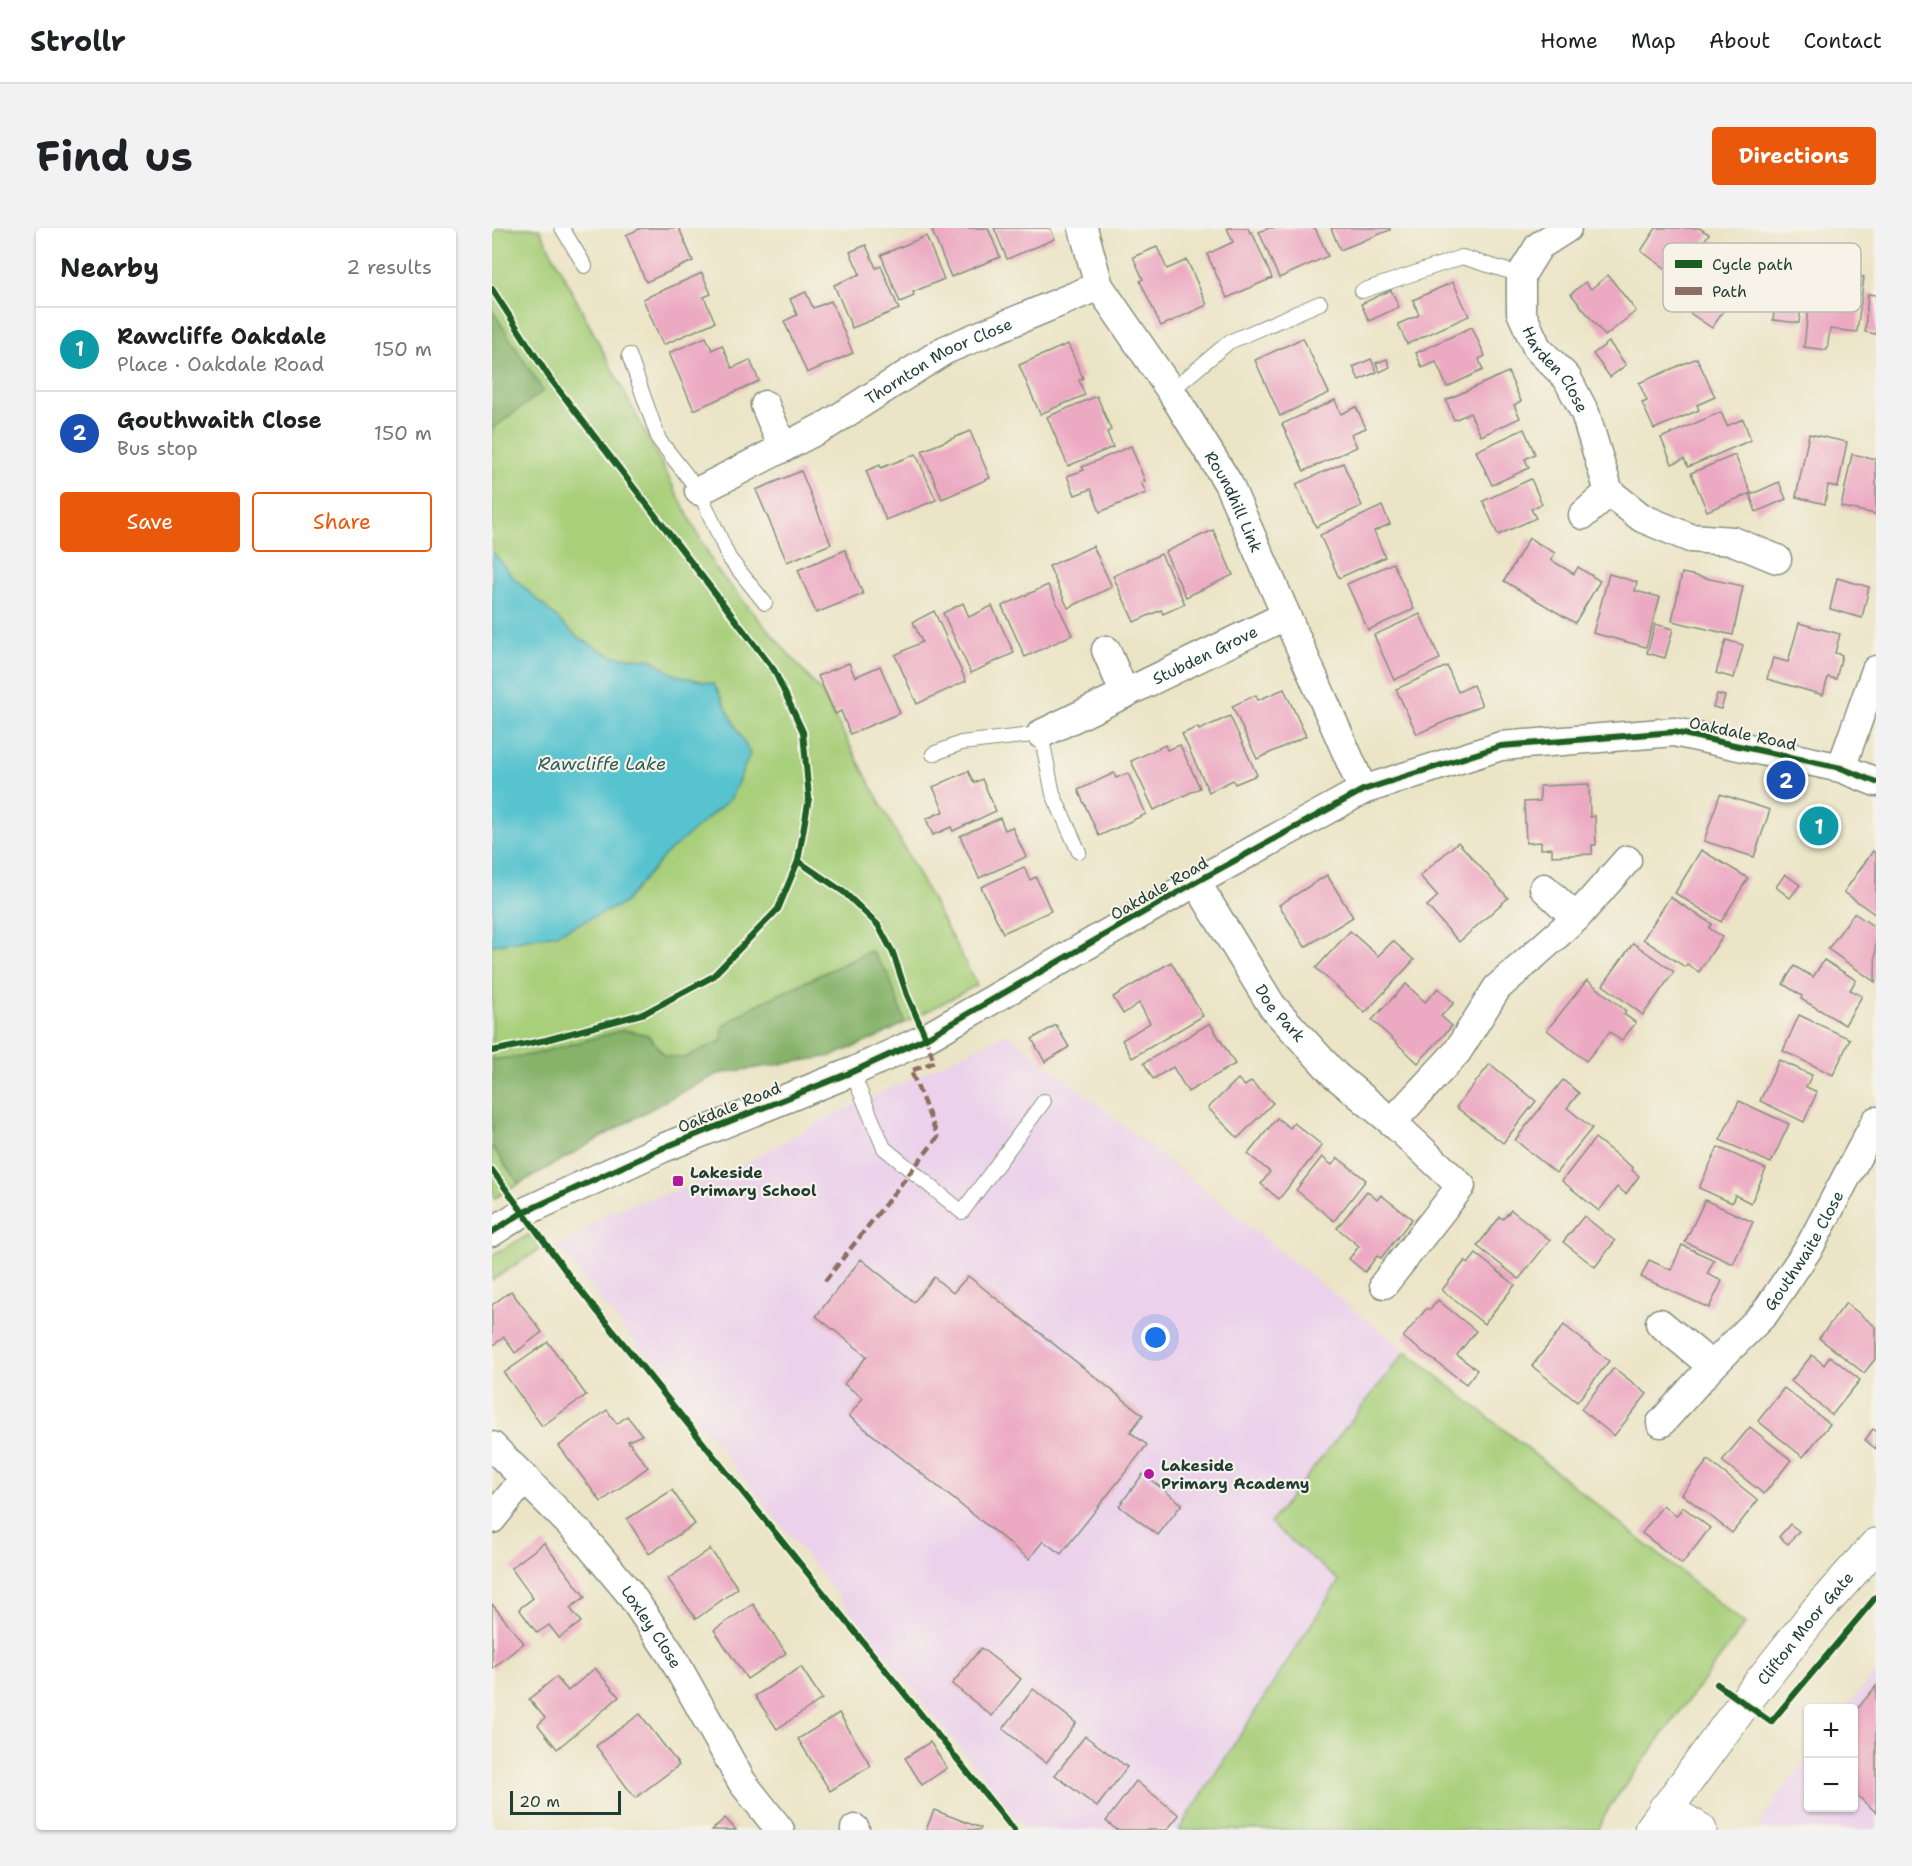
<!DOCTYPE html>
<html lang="en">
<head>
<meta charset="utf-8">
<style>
	body { margin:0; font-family:"Shantell Sans",sans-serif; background:#f2f2f2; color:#202124 }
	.controls { position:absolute; right:18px; bottom:18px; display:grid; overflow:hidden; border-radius:6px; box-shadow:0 2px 4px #0004 }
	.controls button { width:54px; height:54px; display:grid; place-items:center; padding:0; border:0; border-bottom:2px solid #e0e0e0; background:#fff; color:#202124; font:30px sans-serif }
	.scale { position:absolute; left:18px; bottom:15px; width:111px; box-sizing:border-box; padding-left:6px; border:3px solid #1f3d34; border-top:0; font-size:16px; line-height:21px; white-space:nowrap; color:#1f3d34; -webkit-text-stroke:4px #f7f3e8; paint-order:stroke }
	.you { position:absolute; left:664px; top:1110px; width:21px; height:21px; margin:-15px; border:4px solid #fff; border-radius:50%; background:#1a73e8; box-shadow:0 0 0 9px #1a73e833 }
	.badge { display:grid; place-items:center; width:39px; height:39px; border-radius:50%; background:#ea580c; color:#fff; font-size:20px; font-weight:700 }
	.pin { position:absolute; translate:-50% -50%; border:3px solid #fff; box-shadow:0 2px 6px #0006 }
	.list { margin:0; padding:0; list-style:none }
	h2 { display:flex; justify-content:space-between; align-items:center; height:78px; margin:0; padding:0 24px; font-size:26px }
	h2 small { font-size:20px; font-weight:400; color:#757577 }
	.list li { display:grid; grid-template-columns:39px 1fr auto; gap:18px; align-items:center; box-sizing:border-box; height:84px; padding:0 24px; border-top:2px solid #e0e0e0 }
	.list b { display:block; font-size:22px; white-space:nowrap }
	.list p { margin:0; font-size:20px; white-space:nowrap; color:#757577 }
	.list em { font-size:20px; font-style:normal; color:#757577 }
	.actions { display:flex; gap:12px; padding:18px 24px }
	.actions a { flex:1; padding:14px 0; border:2px solid #ea580c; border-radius:6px; text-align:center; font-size:21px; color:#ea580c }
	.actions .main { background:#ea580c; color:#fff }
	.map { position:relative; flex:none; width:1384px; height:1602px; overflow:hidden; border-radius:6px }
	header { display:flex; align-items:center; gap:36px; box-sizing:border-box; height:84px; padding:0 30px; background:#fff; border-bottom:2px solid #e0e0e0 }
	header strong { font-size:28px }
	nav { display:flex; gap:33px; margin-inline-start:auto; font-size:21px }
	.intro { display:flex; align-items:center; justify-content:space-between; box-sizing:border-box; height:144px; padding:0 36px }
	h1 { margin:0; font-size:42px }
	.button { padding:15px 27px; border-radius:6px; background:#ea580c; color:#fff; font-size:21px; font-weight:700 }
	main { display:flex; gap:36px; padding:0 36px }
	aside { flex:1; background:#fff; border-radius:6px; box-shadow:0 2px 4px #0004 }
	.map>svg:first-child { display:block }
</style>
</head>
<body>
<header>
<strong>Strollr</strong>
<nav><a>Home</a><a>Map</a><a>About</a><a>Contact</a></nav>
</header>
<div class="intro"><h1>Find us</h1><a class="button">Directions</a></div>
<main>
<aside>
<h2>Nearby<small>2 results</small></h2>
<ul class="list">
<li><span class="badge" style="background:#0f9aa8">1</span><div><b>Rawcliffe Oakdale</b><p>Place · Oakdale Road</p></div><em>150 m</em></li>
<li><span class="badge" style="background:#1a4fb4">2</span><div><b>Gouthwaith Close</b><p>Bus stop</p></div><em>150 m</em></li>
</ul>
<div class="actions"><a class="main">Save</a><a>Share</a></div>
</aside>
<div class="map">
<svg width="1384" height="1602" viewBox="0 0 1384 1602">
	<rect width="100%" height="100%" fill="#f7f3e8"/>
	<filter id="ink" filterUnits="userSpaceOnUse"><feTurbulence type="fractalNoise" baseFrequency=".0167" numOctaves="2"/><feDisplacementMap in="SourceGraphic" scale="12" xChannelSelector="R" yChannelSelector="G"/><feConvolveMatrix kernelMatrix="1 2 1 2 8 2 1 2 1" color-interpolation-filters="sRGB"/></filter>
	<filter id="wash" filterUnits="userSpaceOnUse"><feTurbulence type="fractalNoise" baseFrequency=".008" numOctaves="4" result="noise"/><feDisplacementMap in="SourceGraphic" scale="24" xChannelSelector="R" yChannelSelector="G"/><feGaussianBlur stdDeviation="1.35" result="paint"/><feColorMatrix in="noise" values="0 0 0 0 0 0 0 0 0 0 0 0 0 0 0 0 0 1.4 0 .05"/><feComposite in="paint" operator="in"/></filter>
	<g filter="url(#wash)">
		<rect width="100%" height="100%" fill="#ebe4c6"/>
		<g fill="#ebd1eb">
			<path d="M516 805 1254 1396 1118 1578 1105 1602H534L67 1020 116 984 225 950 336 890Z"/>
			<path d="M1384 1443V1602H1264L1287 1566 1316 1529V1580H1362V1480H1354Z"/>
		</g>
		<g fill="#a8cf7a" stroke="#648657" stroke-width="1.5">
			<path d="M0 0H47L224 341 330 465 485 757 413 795 396 746 378 723 260 779 231 798 230 813 192 830 173 828 156 807 132 802 39 827 0 832V717L64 706 131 676 173 627 222 457 183 447 161 432 120 428 85 409 20 348 0 323V201L51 163 0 82Z"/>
			<path d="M0 918 27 956 3 970 0 966Z"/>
			<path d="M38 1006 48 1021 0 1052V1027Z"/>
			<path d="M914 1123 1253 1396 1118 1578 1105 1602H687L847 1353 778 1295Z"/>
		</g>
		<g fill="#86b26a" stroke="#52784f" stroke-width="1.5">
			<path d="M0 82 51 163 0 201Z"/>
			<path d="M379 723 396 746 413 795 386 809 340 828 226 846 180 869 27 956 0 918V832L39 827 132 802 156 807 173 828 192 830 230 813 231 798 260 779Z"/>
		</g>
		<path fill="#57c3cf" stroke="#3b8082" stroke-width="1.5" d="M0 323 20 348 85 409 120 428 161 432 183 447 222 456 258 526 239 570 173 627 131 676 64 706 0 717Z"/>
		<g id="blocks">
			<g fill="#eca9c2">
				<path d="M149 0H187L201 33 154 54 134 7Z"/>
				<path d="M447 0H496L508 29 459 49 440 3Z"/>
				<path d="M502 0H558L563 11 515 31Z"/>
				<path d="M735 0H756L758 5 760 4 780 50 735 70 715 26 741 14Z"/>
				<path d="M777 0H823L836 28 787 50 767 4Z"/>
				<path d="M839 0H898V2L848 22Z"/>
				<path d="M1164 0H1207L1217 6 1191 43 1181 35 1176 42 1149 23Z"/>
				<path d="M434 8 452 51 421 64 422 68 408 74 389 27Z"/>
				<path d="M1222 13 1246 29 1238 41 1245 46 1232 66 1240 71 1220 100 1198 85 1210 67 1193 55Z"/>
				<path d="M374 17 384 40 389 38 407 81 360 100 342 57 368 46 358 24Z"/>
				<path d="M665 19 675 41 695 32 715 77 669 98 648 53 651 51 641 29Z"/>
				<path d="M1280 26 1315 30 1307 95 1281 92 1283 75 1258 72 1263 34 1279 36Z"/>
				<path d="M210 45 219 66 212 69 223 94 171 117 151 71Z"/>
				<path d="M1116 47 1144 83 1113 108 1079 66 1093 54 1099 61Z"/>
				<path d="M1346 47 1372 49 1365 104 1338 101 1335 122 1312 119 1319 55 1345 58Z"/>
				<path d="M961 54 977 88 915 116 906 96 927 87 921 72Z"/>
				<path d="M899 62 907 79 877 93 869 76Z"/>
				<path d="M314 64 321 80 339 73 361 125 315 145 292 93 305 87 298 71Z"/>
				<path d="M1376 66 1384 67V106L1373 104Z"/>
				<path d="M980 99 993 128 987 131 991 142 955 159 944 134 930 140 924 125Z"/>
				<path d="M214 109 220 122 230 117 240 140 258 132 267 153 202 182 177 125Z"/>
				<path d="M811 110 837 165 788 188 763 132Z"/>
				<path d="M1117 114 1134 137 1118 149 1101 126Z"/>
				<path d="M576 116 591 150 587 152 593 167 548 186 527 137Z"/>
				<path d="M1205 130 1223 169 1205 177 1207 182 1162 201 1150 175 1155 173 1147 155Z"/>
				<path d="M879 131 885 144 867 152 861 139Z"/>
				<path d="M895 131 898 139 888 144 884 135Z"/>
				<path d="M1016 144 1029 173 1022 177 1028 190 989 208 978 185 962 192 954 172Z"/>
				<path d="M605 168 619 202 615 204 621 219 576 238 555 189Z"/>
				<path d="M843 172 849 186 864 179 874 200 859 206 865 219 812 243 790 196Z"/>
				<path d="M1229 184 1235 198 1251 191 1259 212 1196 239 1192 231 1180 236 1169 210Z"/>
				<path d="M1032 201 1043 226 1033 231 1037 240 1000 257 984 223Z"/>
				<path d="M478 203 498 250 450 271 430 223Z"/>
				<path d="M1317 206 1355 214 1346 259 1336 257 1333 276 1304 269Z"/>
				<path d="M639 218 653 253 649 254 654 265 608 284 599 261 583 267 575 248 592 242 590 239Z"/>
				<path d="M424 226 444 272 394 292 374 243 388 237 389 240Z"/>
				<path d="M1360 226 1384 231V286L1349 279Z"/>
				<path d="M1243 227 1259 265 1215 283 1199 245Z"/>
				<path d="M851 235 870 278 824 299 804 256Z"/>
				<path d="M309 243 339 316 295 334 264 262Z"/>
				<path d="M1039 251 1050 276 1039 281 1044 290 1006 307 991 273Z"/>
				<path d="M1287 254 1294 271 1264 284 1258 267Z"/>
				<path d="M890 278 898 296 882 303 893 329 847 350 828 307Z"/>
				<path d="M721 302 741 347 694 369 673 324Z"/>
				<path d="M1037 310 1063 325 1059 332 1082 346 1086 339 1108 353 1083 395 1012 353Z"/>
				<path d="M601 318 620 359 576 380 557 338Z"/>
				<path d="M353 322 371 366 324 385 306 342Z"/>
				<path d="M669 326 693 376 671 386 669 382 642 394 621 348Z"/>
				<path d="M901 335 922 381 876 402 855 356Z"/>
				<path d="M1190 345 1251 358 1241 407 1180 393Z"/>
				<path d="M1117 346 1145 354 1143 363 1168 369 1154 419 1101 405Z"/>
				<path d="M1345 350 1377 359 1370 390 1338 381Z"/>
				<path d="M556 357 580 407 533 429 510 378Z"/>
				<path d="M471 375 477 389 500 378 522 425 479 445 451 385Z"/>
				<path d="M442 383 474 453 425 476 403 427 430 414 421 394Z"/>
				<path d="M928 386 948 431 902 452 882 407Z"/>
				<path d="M1307 395 1348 406 1343 425 1350 427 1344 451 1336 449 1331 467 1275 451 1281 430 1296 434Z"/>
				<path d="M1163 396 1181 401 1173 430 1155 425Z"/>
				<path d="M1234 412 1251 417 1242 450 1224 445Z"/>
				<path d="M357 435 363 449 388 438 408 485 358 506 349 483 343 486 326 448Z"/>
				<path d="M955 438 966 464 981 457 990 477 925 506 904 461Z"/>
				<path d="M792 461 814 508 765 531 740 478 764 467 766 472Z"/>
				<path d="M1225 466 1233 468 1229 481 1221 479Z"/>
				<path d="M738 488 765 547 743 556 741 552 717 564 690 506 706 499 707 502Z"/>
				<path d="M673 517 675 522 688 517 708 560 662 582 639 533Z"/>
				<path d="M476 543 482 555 490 551 504 583 461 603 459 599 441 607 434 591 452 583 441 559Z"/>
				<path d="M622 545 624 550 636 545 654 586 607 608 586 562Z"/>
				<path d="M1097 556 1098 589 1103 588 1104 617H1100V626L1060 628V620L1049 621V614L1034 615 1032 574 1048 573V558Z"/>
				<path d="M1228 566 1278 582 1262 629 1212 613Z"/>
				<path d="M1321 587 1337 591 1333 610 1316 606Z"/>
				<path d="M508 590 513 602 520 599 534 629 487 650 468 608Z"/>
				<path d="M966 614 1016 670 967 714 935 678 946 668 928 648Z"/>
				<path d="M1209 622 1256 650 1229 694 1183 665Z"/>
				<path d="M1381 623 1384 626V687L1352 664Z"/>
				<path d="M532 639 538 652 544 649 559 683 511 705 489 659Z"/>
				<path d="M1293 646 1308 657 1298 670 1284 659Z"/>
				<path d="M835 647 861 689 813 719 787 677Z"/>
				<path d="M1178 669 1220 696 1217 700 1230 709 1207 744 1195 736 1193 739 1151 711Z"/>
				<path d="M1362 685 1384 700 1383 754 1336 721Z"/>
				<path d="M858 703 886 728 901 713 922 732 873 785 824 740Z"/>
				<path d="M1141 715 1182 744 1151 787 1111 757Z"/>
				<path d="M1332 732 1364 752 1358 762 1370 768 1353 797 1309 771 1310 768 1291 756 1302 738 1321 749Z"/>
				<path d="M679 734 711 788 640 830 630 812 658 795 647 775 631 786 621 769Z"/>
				<path d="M1095 752 1134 783 1132 786 1144 795 1129 813 1118 804 1094 833 1055 802Z"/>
				<path d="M914 756 933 774 946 760 962 775 949 788 960 798 926 835 880 792Z"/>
				<path d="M1307 787 1358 811 1341 847 1291 823Z"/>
				<path d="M718 795 743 836 696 864 681 839 661 851 652 835Z"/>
				<path d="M564 797 577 819 553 834 540 811Z"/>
				<path d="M1287 832 1320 847 1314 859 1325 864 1312 894 1268 873Z"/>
				<path d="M998 836 1044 873 1011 915 964 879Z"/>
				<path d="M746 851 753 858 759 853 781 875 746 910 716 880Z"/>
				<path d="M1071 852 1087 865 1075 880 1100 900 1064 945 1023 912Z"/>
				<path d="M1247 873 1297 896 1279 935 1228 912Z"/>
				<path d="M785 890 798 900 802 895 830 917 787 971 769 956 778 944 756 926Z"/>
				<path d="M1103 910 1141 940 1140 942 1147 948 1134 966 1125 959 1107 983 1070 953Z"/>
				<path d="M1226 919 1274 941 1259 975 1243 967 1240 975 1207 960Z"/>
				<path d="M830 929 840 937 846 930 874 952 842 993 804 962Z"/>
				<path d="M875 963 885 972 889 967 920 991 889 1030 885 1028 873 1044 857 1031 867 1018 845 1000Z"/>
				<path d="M1213 972 1261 994 1241 1036 1193 1014Z"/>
				<path d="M1019 982 1058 1012 1027 1051 985 1018 1008 989 1011 991Z"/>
				<path d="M1092 988 1123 1013 1103 1039 1071 1014Z"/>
				<path d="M1190 1017 1222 1032 1215 1046 1230 1053 1217 1080 1149 1049 1157 1032 1179 1042Z"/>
				<path d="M984 1026 1023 1057 992 1096 950 1062 973 1033 976 1036Z"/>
				<path d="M369 1031 422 1074 442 1049 461 1065 476 1048 651 1187 638 1204 655 1217 569 1326 551 1313 537 1331 357 1188 371 1170 352 1156 375 1128 324 1088Z"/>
				<path d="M19 1063 50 1104 23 1125 12 1109 0 1118V1077Z"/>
				<path d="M946 1072 984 1103 965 1127 985 1142 974 1156 911 1109 935 1080 938 1082Z"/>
				<path d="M1354 1075 1384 1099V1130L1372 1145 1327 1110Z"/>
				<path d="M1072 1097 1117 1133 1085 1174 1040 1138Z"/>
				<path d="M56 1114 94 1167 50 1198 12 1145Z"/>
				<path d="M1320 1127 1332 1137 1338 1128 1368 1152 1340 1187 1299 1153Z"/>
				<path d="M1122 1140 1155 1166 1122 1208 1089 1181Z"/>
				<path d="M1292 1160 1338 1196 1311 1229 1266 1193Z"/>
				<path d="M115 1182 125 1196 135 1188 150 1207 136 1213 156 1239 109 1274 67 1218Z"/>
				<path d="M1258 1199 1299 1232 1272 1266 1230 1233Z"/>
				<path d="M1381 1201 1384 1203V1221L1373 1212Z"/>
				<path d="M1216 1232 1266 1272 1240 1305 1190 1266Z"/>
				<path d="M651 1246 690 1276 666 1307 627 1278Z"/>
				<path d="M180 1262 203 1296 157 1326 135 1291Z"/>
				<path d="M1171 1277 1184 1288 1191 1279 1218 1300 1190 1336 1150 1305Z"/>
				<path d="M1298 1296 1307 1303 1296 1316 1287 1309Z"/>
				<path d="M52 1315 93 1369 78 1380 89 1394 67 1410 57 1397 45 1405 27 1381 41 1370 19 1340Z"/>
				<path d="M218 1321 246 1360 204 1391 176 1351Z"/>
				<path d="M0 1376 32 1415 0 1441Z"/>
				<path d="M261 1376 294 1425 255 1451 222 1402Z"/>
				<path d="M489 1420 529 1451 500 1488 460 1456Z"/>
				<path d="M309 1439 330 1471 285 1501 263 1468Z"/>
				<path d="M103 1440 127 1469 65 1521 46 1497 53 1490 37 1471 64 1449 76 1463Z"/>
				<path d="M1384 1458V1584L1362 1565V1485Z"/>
				<path d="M541 1461 584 1495 554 1535 511 1501Z"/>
				<path d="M347 1485 379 1538 338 1563 306 1511Z"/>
				<path d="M148 1486 187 1537 143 1570 104 1518Z"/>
				<path d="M593 1508 635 1539 605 1579 563 1547Z"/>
				<path d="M438 1514 455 1540 430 1557 413 1530Z"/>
				<path d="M644 1553 687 1587 675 1602H625L614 1593Z"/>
				<path d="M442 1582 489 1600 488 1602H434Z"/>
				<path d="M233 1590 244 1602H220Z"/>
			</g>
		</g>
	</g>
	<g filter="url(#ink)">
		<use href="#blocks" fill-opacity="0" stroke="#85907d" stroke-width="1.5"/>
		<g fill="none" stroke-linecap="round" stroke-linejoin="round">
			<defs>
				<g id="service">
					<path d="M70 0 93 38"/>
					<path d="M870 63 970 29 1029 47"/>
					<path d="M137 127 167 212 207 263 237 330 273 375"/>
					<path d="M679 163 737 114 828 75"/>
					<path d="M441 526 469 515 549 506 561 566 587 624"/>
					<path d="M360 844 392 920 470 984 552 873"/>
				</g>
				<g id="minor">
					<path id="s1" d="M591 0 607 58 679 163 736 255 871 562"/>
					<path id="s2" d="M1075 0 1047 18 1029 47V84L1045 120 1075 150 1093 185 1117 264 1150 290 1198 310 1241 313 1285 331"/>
					<path d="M273 177 291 220"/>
					<path id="s3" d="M207 263 337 196 453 122 607 58"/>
					<path d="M1091 287 1117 264"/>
					<path d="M614 422 633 466"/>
					<path id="s4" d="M549 506 793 388"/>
					<path d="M1349 540 1384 442"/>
					<path id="s5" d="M704 654 780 778 843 847 900 894 969 958 892 1056"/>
					<path d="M1052 660 1084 690"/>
					<path d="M900 894 965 824 1005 760 1084 690 1135 632"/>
					<path d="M0 1004 30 985 171 920 360 844 434 810 704 654 871 562 1009 518 1182 504 1349 540 1384 554"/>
					<path d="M1168 1095 1220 1138"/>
					<path id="s6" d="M1169 1195 1220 1138 1273 1085 1318 1018 1384 893"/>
					<path id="s7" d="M0 1218 89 1307 136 1363 178 1425 250 1554 288 1602"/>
					<path d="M0 1291 33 1250"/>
					<path d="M363 1602V1601"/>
				</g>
				<g id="tertiary">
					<path d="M1173 1581 1208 1602"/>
					<path id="s8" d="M1159 1602 1252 1475 1324 1384 1384 1317"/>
				</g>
			</defs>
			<use href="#service" stroke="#85907d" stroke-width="16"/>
			<use href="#minor" stroke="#85907d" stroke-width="31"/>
			<use href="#tertiary" stroke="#85907d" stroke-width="35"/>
			<use href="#service" stroke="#fff" stroke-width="14"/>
			<use href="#minor" stroke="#fff" stroke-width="28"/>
			<use href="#tertiary" stroke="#fff" stroke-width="33"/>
			<path stroke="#8d6e63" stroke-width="4.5" stroke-dasharray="9 4.5" stroke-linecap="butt" d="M333 1053 446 909 419 843 442 834 434 810"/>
			<defs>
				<g id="cycleway">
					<path d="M0 61 57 149 282 442 311 504 317 570 306 633 353 665 386 697 401 725 415 767 434 810"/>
					<path d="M0 823 54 812 153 785 220 749 286 681 306 633"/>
					<path d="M0 942 81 1053 522 1602"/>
					<path d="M0 1004 30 985 171 920 360 844 434 810 704 654 871 562 1009 518 1182 504 1349 540 1384 554"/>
					<path d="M1225 1456 1279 1494 1384 1369"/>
				</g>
			</defs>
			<use href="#cycleway" stroke="#f7f3e8" stroke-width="10"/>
			<use href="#cycleway" stroke="#1b5e20" stroke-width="6"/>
		</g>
	</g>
	<g fill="#b5179e" stroke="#f7f3e8" stroke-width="2">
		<rect x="180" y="947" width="12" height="12" rx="3"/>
		<circle cx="657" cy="1246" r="6"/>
	</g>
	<g text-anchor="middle" stroke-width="4.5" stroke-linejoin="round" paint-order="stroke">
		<g font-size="16" fill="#1f3d34" stroke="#f7f3e8">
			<text dy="6" stroke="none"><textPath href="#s3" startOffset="273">Thornton Moor Close</textPath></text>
			<text dy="6" stroke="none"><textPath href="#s2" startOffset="172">Harden Close</textPath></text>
			<text dy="6" stroke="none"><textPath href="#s1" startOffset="315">Roundhill Link</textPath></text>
			<text dy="6" stroke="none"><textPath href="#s4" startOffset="182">Stubden Grove</textPath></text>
			<text transform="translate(1251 505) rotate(12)" y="6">Oakdale Road</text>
			<text transform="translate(667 660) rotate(-30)" y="6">Oakdale Road</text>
			<text dy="6" stroke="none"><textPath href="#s5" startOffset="156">Doe Park</textPath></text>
			<text transform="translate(237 879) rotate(-22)" y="6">Oakdale Road</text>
			<text dy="6" stroke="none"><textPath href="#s6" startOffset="225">Gouthwaite Close</textPath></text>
			<text dy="6" stroke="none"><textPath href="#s7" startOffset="242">Loxley Close</textPath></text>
			<text dy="6" stroke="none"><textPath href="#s8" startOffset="254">Clifton Moor Gate</textPath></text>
		</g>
		<g font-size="16" font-weight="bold" fill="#1f3d34" stroke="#f7f3e8" text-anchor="start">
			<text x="198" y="950">Lakeside<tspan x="198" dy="18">Primary School</tspan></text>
			<text x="669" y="1243">Lakeside<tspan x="669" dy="18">Primary Academy</tspan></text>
		</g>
		<g font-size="18" font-style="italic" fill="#2d5e5b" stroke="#f7f3e8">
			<text x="110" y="542">Rawcliffe Lake</text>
		</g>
	</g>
	<rect x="1171" y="15" width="198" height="69" rx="9" fill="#f7f3e8" stroke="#b6bcb2" stroke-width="1.5"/>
	<rect x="1183" y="32" width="27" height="8" fill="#1b5e20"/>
	<rect x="1183" y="59" width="27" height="8" fill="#8d6e63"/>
	<g font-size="16" fill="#1f3d34">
		<text x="1220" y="42">Cycle path</text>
		<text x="1220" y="69">Path</text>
	</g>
</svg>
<div class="controls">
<button>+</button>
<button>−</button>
</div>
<div class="scale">20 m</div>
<div class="you"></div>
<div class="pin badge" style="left:1327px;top:598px;background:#0f9aa8">1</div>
<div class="pin badge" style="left:1294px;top:552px;background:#1a4fb4">2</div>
</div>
</main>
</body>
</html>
